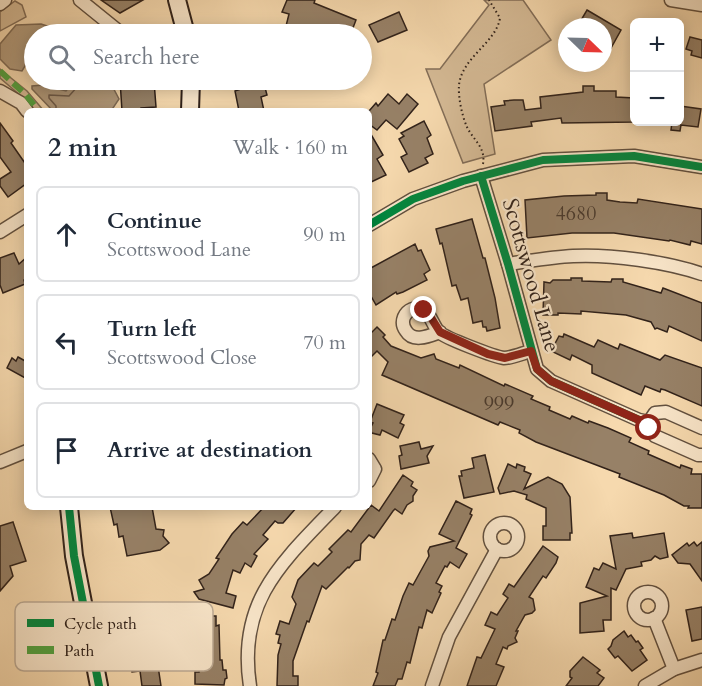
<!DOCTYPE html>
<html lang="en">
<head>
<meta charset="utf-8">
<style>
	body { margin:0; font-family:Cardo,serif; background:#f6f6f7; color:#1f2937 }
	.controls { position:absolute; right:18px; top:18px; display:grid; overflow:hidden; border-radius:9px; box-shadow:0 3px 15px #0003 }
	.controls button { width:54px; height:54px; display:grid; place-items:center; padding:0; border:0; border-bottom:2px solid #e0e1e3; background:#fff; color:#1f2937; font:30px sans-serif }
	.compass { position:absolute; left:558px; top:18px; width:54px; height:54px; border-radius:50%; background:#fff; box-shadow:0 3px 15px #0003; rotate:113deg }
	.stop { position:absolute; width:18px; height:18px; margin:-14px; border:4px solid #8f2418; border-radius:50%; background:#fff }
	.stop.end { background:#8f2418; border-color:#fff; box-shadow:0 2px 6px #0008 }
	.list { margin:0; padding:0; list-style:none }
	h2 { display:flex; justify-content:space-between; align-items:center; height:78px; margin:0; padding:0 24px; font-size:26px }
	h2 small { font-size:20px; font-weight:400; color:#747a83 }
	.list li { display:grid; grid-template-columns:39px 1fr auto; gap:18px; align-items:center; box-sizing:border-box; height:96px; margin:0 12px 12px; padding:0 12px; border:2px solid #e0e1e3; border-radius:9px }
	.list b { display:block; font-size:22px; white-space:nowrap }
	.list p { margin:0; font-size:20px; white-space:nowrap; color:#747a83 }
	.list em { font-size:20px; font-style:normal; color:#747a83 }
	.icon { flex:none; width:33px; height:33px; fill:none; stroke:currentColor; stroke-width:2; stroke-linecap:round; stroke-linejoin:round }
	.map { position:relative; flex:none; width:702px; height:686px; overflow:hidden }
	.search { position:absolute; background:#fff; box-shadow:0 3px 15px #0003; left:24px; top:24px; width:348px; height:66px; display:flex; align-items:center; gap:15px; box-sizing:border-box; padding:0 21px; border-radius:33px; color:#747a83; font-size:22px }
	.panel { position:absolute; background:#fff; box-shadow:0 3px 15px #0003; left:24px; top:108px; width:348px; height:402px; border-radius:9px }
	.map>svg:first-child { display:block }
</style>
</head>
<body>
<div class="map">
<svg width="702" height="686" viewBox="0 0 702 686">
	<rect width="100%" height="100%" fill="#f6d9ae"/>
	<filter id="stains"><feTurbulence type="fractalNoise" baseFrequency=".00333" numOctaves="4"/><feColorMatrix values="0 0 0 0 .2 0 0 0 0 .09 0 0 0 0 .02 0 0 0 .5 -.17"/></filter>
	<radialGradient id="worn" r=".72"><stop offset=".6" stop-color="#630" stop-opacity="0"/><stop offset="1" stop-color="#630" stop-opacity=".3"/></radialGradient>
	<g fill="#d5ba95" stroke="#836e58" stroke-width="1.5">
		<path d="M484 0H523L551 40 484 84 495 154 463 163 426 69H440L489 5Z"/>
		<path d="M15 1 22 5 26 17 0 31V12Z"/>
		<path d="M0 69 27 91 44 111H34L21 96 0 78Z"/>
	</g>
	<g fill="#b39b7c" stroke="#7f6b55" stroke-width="1.5">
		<path d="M41 24 53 28 63 34H34V55L28 61 22 71 10 69 0 59V44L16 25Z"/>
		<path d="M73 80H109L119 99 111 111H53L32 89V86L43 85 66 91 73 83Z"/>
	</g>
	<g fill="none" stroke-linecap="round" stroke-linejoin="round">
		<path stroke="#725e4b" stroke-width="1.5" d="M56 111V106L49 98V95L69 96 78 86 79 80"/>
	</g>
	<g fill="#978167" stroke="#31221a" stroke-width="1.5">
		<path d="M101 0H143L120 13Z"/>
		<path d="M287 0H315L314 3 356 20 351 33 341 29 338 34H328L303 25 300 32 286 26 289 14 282 12Z"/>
		<path d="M587 10 621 30 611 48 603 44V27H577Z"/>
		<path d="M399 12 407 30 378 42 369 25Z"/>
		<path d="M690 37 702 40V58L691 55 692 51 686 49Z"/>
		<path d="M120 80 154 81 156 107 141 108V111H122Z"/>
		<path d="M239 80H263L267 95 261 97 264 111H239L235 91 241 89Z"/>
		<path d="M583 86H594V91H616V97L634 98V122L562 123 561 118 531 122 532 126 495 131 491 107 505 105 504 101 514 100H523L525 110 541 108 540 97 583 92Z"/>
		<path d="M388 94 399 104 407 94 418 104 397 129 386 120 377 130 369 124V111L376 103 378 106Z"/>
		<path d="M680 106 701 109 698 127 681 125 680 131 671 130 672 122H680Z"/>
		<path d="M424 121 431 135 427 138 433 154 425 158 428 163 409 172 401 157 407 154 399 139 404 136 401 133Z"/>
		<path d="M0 123 13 141 11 143 27 166V183L8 197 0 186V179L11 172 0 157Z"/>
		<path d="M369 131 383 155 377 159 386 175 369 183Z"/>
		<path d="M596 193H607V200L620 202 637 203 638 199 702 209V244L691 241 690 245 670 240 669 241 614 233H572L527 238 525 200 564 196 596 195Z"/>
		<path d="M472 219 483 258H485L495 298 500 328 487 331 486 327H483L482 321 473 323 468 298 461 300 456 285 452 286 442 243 440 244 436 229Z"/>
		<path d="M415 244 418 251 421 250 430 270 424 274 427 280 403 292 397 294 396 292 376 305 372 298 369 301V269Z"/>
		<path d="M14 253 19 264 27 257V279L24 280 25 284 3 293 0 285V258Z"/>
		<path d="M571 278H582V281L611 282 612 279H623V282L661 293 663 288 702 303V341L669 326 667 332 657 328 655 329 651 322 626 315 581 311V314L558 313V315H543L544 282 550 283 553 280H571Z"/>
		<path d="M377 327 385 335 383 337 391 346 421 358 434 354 436 359 459 368 460 365 504 386 505 384 533 396 531 399 550 407 549 410 570 419 572 416 588 423 589 421 608 428 631 438 629 442 649 451 648 454 680 468 681 465 692 469 691 474H702V508H688L689 506H684L664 495 619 477 620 474 536 442 519 433 520 430 500 422 498 425 382 375 388 362 377 351 369 359V335Z"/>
		<path d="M564 334 594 347 598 340 618 349 620 344 660 360 665 355 702 368V406L665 390 661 389 660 392 645 386 641 395 592 373V365L572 355 570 360 551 351 559 336 563 337Z"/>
		<path d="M18 357 27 362V379L7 368 12 358 16 361Z"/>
		<path d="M377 404 404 415 400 423 404 425 398 438 382 430 380 435 372 433 370 429 373 423 370 422Z"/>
		<path d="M419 442 421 449 433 446 427 456 429 463 401 469 399 456 402 455 400 446Z"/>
		<path d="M485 455 494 492 464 498 459 476H462L461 471 474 468 472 458Z"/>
		<path d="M508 464 516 468 517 464 525 467 524 471 531 474 524 489 548 477 562 484 570 497 572 533H570V540H543V526H546V508L526 499 527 495 514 491 500 494 498 488Z"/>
		<path d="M403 475 413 482 411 486 417 490 413 496V501L407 505 402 514 395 509 393 511 374 538 369 535 361 544 360 560 355 561 349 568 348 567 326 589 322 586 309 622 307 621 293 661V676H298V686H277L278 655 281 644 278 643 280 635 276 634 280 621 289 624 296 604 292 597 298 580 314 563 318 566 332 552 329 549 348 530 351 532 371 505 379 511Z"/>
		<path d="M456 501 472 509 470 514 472 515 456 548 467 554 459 568 450 562 447 567 445 566 436 583 442 586 439 592 441 593 432 613 427 610 422 628 419 627 410 663 407 662 402 679H398L395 686H373L378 673 376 672 383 640H385L392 619 395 620 403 596 409 583 413 585 429 556 428 551 430 547 454 541 439 534Z"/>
		<path d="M110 507H152L156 529 164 530 163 536 169 543 160 550 127 556 123 536 119 537 117 524 114 525Z"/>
		<path d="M264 507H297L283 523H278L275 521 263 535 268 539 254 554 257 556 251 567 245 563 240 573 233 570 226 593 236 596 233 608 199 599 194 592 204 589 199 580 209 574 219 559 216 558 232 534 243 522 247 525Z"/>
		<path d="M13 522 26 561 10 566 13 576 0 591V526Z"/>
		<path d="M632 533 633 538 664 533 668 557 660 559 655 556 651 560 641 562 642 566 626 569 616 590 611 588V620H603L604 631 580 633V603L607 596 586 587 594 568 599 570 603 563 616 569 610 536Z"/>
		<path d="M694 542 697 546 702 542V581L690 564 678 563 672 555 687 543 689 546Z"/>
		<path d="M543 546 558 557 556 563 546 578 543 576 529 597 533 599 535 610 532 613 525 615 516 631H518L515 638 517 642 508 646 507 649 503 647 496 664 504 667 496 686H467L477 657 481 658 495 629 485 625 491 612 497 615 508 598 503 594 509 584 514 587Z"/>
		<path d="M702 607V639L692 641 686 610Z"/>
		<path d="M150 616 151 621 155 620 158 639H154L161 686H142L140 671 132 672 128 646 125 647 123 634 128 633 125 620Z"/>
		<path d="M198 616H216V626L219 625 220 660H222L223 670H226L227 678 225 679 224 685 195 684V672H199L198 646H188L187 628 199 627Z"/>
		<path d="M624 631 628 637 631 635 636 642 638 641 643 648 640 650 647 660 632 671 618 656 615 658 608 649 611 646 613 640Z"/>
		<path d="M583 657 600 670 597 673 604 678 598 686H566L572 678 570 677V671Z"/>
	</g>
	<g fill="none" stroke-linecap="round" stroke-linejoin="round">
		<defs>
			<g id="street">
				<path d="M80 0 122 34"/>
				<path d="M671 0 702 5"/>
				<path d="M0 4 5 0"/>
				<path d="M0 91 21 103 27 111"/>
				<path d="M481 176 508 264 537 369 551 381 639 420 649 422"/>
				<path d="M369 225 413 199 463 181 543 160 634 156 702 167"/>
				<path d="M0 232 27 215"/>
				<path d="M508 264C530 261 552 257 573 256 610 254 668 262 702 274"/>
				<path d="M440 332C429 336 413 343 406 331 403 327 402 322 404 317 407 310 415 306 423 310 432 315 432 325 439 332 445 338 495 357 504 358 512 358 523 353 531 351"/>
				<path d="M702 428 666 412 655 413 649 422 651 432 655 436 698 455H702"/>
				<path d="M369 459 375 469 369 481"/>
				<path d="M0 462 27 451"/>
				<circle cx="504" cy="537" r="14"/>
				<circle cx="648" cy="606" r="14"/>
				<path d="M654 618 674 669"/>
				<path d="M250 686C237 602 281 563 335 507"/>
				<path d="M432 686 449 637 497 549"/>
				<path d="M645 686 674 669 702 660"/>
			</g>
			<g id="secondary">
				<path d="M177 0 186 34"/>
				<path d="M190 111 191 80"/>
				<path d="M69 507 74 556 99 686"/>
			</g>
		</defs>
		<use href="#street" stroke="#62503f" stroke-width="15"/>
		<use href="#secondary" stroke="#31221a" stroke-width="20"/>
		<path stroke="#31221a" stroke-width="2" stroke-dasharray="1.5 3" stroke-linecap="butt" d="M483 164C486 147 473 140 467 127 462 116 458 97 459 85 462 57 496 43 500 18L489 0"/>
		<use href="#street" stroke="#f9e6ca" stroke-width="12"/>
		<use href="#secondary" stroke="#f9e6ca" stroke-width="16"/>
		<path stroke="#52a240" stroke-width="6" stroke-dasharray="12 6" stroke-linecap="butt" d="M0 71 25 94 39 111"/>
		<defs>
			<g id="cycleway">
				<path d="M481 176 508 264 537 369 551 381 639 420 649 422"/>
				<path d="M369 225 413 199 463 181 543 160 634 156 702 167"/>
				<path d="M69 507 74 556 99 686"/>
			</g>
		</defs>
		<use href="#cycleway" stroke="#f9e6ca" stroke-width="11"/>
		<use href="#cycleway" stroke="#00873e" stroke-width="8"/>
	</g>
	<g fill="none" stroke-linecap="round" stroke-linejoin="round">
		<path stroke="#8f2418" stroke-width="8" d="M424 310 430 316 440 332 488 354 505 358 531 351 537 369 551 381 639 420 649 422V428"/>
	</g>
	<g text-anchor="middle" stroke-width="4.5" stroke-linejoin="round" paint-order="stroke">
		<g font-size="20" fill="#4a3a2d">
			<text x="576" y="220">4680</text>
			<text x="499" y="410">999</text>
		</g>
		<g font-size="22" fill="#31221a" stroke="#f9e6ca">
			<text transform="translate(532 275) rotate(74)" y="8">Scottswood Lane</text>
		</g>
	</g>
	<rect x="15" y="602" width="198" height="69" rx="9" fill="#f9e6ca" stroke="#bdab95" stroke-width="1.5"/>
	<rect x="27" y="619" width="27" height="8" fill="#00873e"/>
	<rect x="27" y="646" width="27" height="8" fill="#52a240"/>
	<g font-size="16" fill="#31221a">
		<text x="64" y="629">Cycle path</text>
		<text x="64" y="656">Path</text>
	</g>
	<rect width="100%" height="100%" filter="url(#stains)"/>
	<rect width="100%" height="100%" fill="url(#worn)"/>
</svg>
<div class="controls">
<button>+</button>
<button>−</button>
</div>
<svg class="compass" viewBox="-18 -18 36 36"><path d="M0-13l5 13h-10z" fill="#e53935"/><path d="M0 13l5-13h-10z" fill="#747a83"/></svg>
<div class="stop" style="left:649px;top:428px"></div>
<div class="stop end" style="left:424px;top:310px"></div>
<div class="search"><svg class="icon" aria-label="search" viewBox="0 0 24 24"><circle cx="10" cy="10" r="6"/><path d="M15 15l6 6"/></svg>Search here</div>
<section class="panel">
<h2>2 min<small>Walk · 160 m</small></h2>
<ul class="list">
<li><svg class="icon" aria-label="ahead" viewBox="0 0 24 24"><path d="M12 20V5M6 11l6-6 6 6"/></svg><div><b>Continue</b><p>Scottswood Lane</p></div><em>90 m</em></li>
<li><svg class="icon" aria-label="left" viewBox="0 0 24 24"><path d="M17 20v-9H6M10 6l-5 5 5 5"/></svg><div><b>Turn left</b><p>Scottswood Close</p></div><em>70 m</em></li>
<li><svg class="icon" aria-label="arrive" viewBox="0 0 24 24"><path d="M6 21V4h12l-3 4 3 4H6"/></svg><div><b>Arrive at destination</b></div></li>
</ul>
</section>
</div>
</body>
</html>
